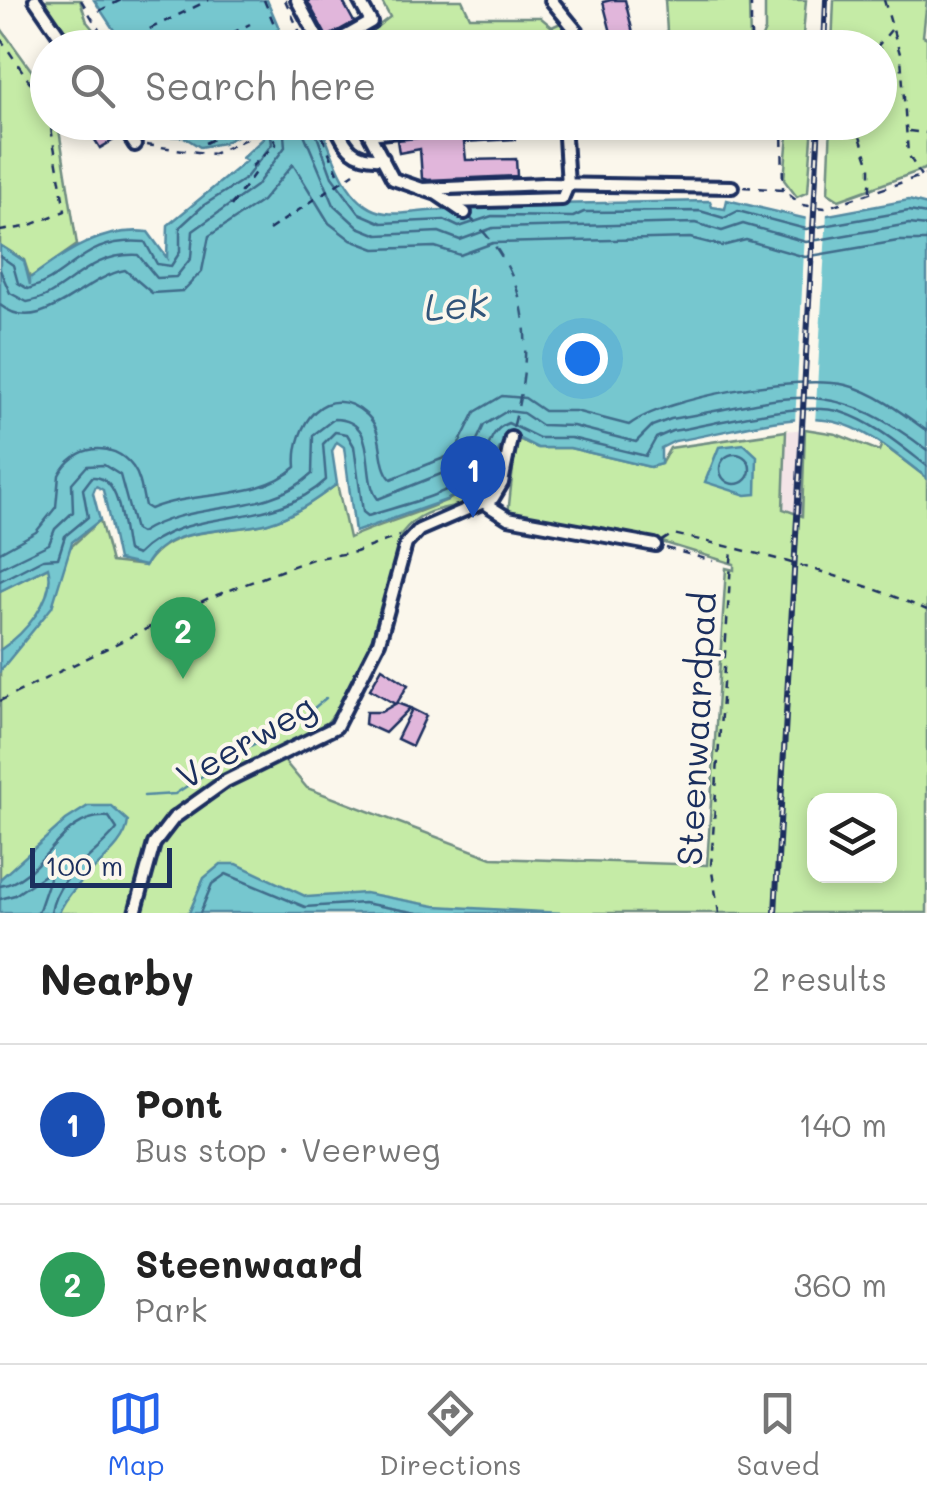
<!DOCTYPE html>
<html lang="en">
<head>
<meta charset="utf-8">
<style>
	body { margin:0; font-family:Mali,sans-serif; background:#f2f2f2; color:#222 }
	.controls { position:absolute; right:30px; bottom:30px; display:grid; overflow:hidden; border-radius:20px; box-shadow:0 5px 15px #0003 }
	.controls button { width:90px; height:90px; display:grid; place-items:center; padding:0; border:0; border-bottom:2px solid #e0e0e0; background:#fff; color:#222; font:50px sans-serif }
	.scale { position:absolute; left:30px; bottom:25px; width:142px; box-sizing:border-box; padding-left:10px; border:5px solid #1b2f5e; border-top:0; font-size:28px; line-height:35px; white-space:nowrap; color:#1b2f5e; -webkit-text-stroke:8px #fbf7ec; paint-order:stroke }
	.you { position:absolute; left:582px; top:358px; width:35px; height:35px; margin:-25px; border:8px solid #fff; border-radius:50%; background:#1a73e8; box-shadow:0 0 0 15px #1a73e833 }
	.badge { display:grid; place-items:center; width:65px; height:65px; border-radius:50%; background:#2563eb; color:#fff; font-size:32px; font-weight:700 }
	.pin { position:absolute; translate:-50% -82px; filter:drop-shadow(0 2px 5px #0008) }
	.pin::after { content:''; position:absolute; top:52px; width:35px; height:30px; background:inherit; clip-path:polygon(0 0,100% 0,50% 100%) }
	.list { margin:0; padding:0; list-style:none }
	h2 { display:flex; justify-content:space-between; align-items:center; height:130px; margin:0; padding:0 40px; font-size:42px }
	h2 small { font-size:32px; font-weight:400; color:#767676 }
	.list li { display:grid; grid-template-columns:65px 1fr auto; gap:30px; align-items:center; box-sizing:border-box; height:160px; padding:0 40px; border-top:2px solid #e0e0e0 }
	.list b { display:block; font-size:38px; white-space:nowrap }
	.list p { margin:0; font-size:32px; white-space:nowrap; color:#767676 }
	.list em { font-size:32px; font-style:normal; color:#767676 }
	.icon { flex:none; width:55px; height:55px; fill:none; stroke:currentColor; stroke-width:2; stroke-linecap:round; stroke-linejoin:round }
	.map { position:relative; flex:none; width:927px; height:913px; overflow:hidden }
	.search { position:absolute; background:#fff; box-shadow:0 5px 15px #0003; left:30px; right:30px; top:30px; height:110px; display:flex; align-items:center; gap:25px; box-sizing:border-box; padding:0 35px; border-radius:55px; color:#767676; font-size:38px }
	.sheet { height:450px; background:#fff }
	nav { display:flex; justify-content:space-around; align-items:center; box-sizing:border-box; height:140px; border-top:2px solid #e0e0e0; background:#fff; font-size:28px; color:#767676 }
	nav a { display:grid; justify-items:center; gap:5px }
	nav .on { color:#2563eb }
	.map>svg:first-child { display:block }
</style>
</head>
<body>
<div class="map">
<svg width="927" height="913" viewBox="0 0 927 913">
	<rect width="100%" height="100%" fill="#fbf7ec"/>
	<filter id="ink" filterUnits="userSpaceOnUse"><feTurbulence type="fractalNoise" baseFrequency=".01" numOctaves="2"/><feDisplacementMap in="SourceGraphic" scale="20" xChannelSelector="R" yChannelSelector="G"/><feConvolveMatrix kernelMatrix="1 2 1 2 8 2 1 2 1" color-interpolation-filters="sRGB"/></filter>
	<g filter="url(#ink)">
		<path fill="#f3e4e7" d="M805 429 801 586 764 913 786 431Z"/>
		<g fill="#c5eba6" stroke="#708d82" stroke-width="2.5" fill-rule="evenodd">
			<path d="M39 0H80L87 22 101 39 96 47H71Z"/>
			<path d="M381 0H462L470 17H540L552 27 567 20 580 47H373L366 35 390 17Z"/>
			<path d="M665 0H749L750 47H668Z"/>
			<path d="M765 0H806L802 47H758L765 30Z"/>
			<path d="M834 0H927L923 36 927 38V168L839 200 828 193 831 123 880 122V48L832 47Z"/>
			<path d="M0 27 47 92 48 122 58 123 77 245 30 278 24 260 0 245Z"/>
			<path d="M789 123H813L808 192 797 197 784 180Z"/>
			<path d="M805 429 836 434 879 451 882 444 927 478V913H0V671L16 649 0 650V591L49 567 100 520 111 562 145 566C171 523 226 535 268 523 293 516 316 500 337 484L349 538C383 521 457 505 486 476 494 467 495 450 502 439 494 536 439 484 402 533L379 625 338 709 322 729 276 751 307 788 492 858 707 865 726 568 734 570V564L652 539 508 515 516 438 538 448H570L650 467 661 464 670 448 786 431 783 509 802 516ZM814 801H890V876H814Z"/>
		</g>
		<g fill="#76c7cf" stroke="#528aa2" stroke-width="2.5">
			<path d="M94 0H267L287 47H125Z"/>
			<path d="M176 123H320C333 154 346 208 386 213 406 216 428 209 449 210L459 218 471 208 491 205 710 201 712 207 725 209 727 200 807 219 909 200 927 205V478C900 458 869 429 835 422 790 411 722 434 675 441L661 448V464L650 467 570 448H538L508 433 481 482 446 500 355 532 344 447 337 442 332 451 337 484C316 500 293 516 268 523 229 534 167 523 145 566L118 560 103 490 96 486 93 493 100 520 72 542 52 607 0 671V650C24 634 57 598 48 567L0 591V245L24 261 30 285V278C65 252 102 227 148 232L167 258 168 225 246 161 242 158 264 138 255 126 223 143 200 147 184 137 167 136 165 132Z"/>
			<path d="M744 444 757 456 756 494 746 495 705 482 719 447Z"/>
			<path d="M88 806H111L128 821C126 852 75 875 59 913H0V879L66 820Z"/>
			<path d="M221 864H237L307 897 365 893 435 906 561 913H189L204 878Z"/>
		</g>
		<path fill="#fbf7ec" d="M827 212 815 424 795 423 806 214Z"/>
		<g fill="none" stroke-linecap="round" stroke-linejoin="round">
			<g stroke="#3f6c8b" stroke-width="2.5">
				<path d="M299 122 334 205 358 227 378 235 439 232 460 240 493 228 695 223 722 231 743 224 806 242 909 224 927 226"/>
				<path d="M312 122 332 177 359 213 382 223 444 220 459 227 492 216 573 217 584 212 700 211 724 218 738 211 806 229 909 211 927 214"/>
				<path d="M0 256 13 265 18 283 28 289C71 277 83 236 145 242L157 264 171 266 180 252V227L204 205 245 179 272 144 269 122"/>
				<path d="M0 270 10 293 27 302C65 297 85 252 138 255L157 278 176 277 191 258 193 231 256 186 285 147 283 122"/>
				<path d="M0 305C41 338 82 278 125 270L152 293 183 291 202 271 209 236 262 201 293 164 329 223 351 240 375 249 435 247 460 255 493 243 690 238 722 246 746 240 805 257 898 241H927"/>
				<circle cx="735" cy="469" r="15"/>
				<path d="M0 552 36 532 56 507 59 475C74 445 112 439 133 467 141 478 142 493 145 506L150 509C196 490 258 501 296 467 292 426 326 378 367 415 386 433 376 463 391 479L454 454 475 412 502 396 525 398 544 411H575L629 425C666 397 799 374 846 385 875 392 904 414 927 431"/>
				<path d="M0 568 49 544 55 529 73 512 72 483 87 466 104 465 120 475 135 530 140 533C193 499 264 518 312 474L313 435 334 419C382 420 359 475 378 499L466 464 484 425 507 411 523 413 541 425 573 426 636 442 652 426 671 419C788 400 823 371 927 450"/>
				<path d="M0 581 43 559 58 558 65 536 88 517 83 489 92 477C121 475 122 529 127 551L137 555C189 502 269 533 326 480L323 444 335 432 347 434 354 446 363 512 368 516C402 505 444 496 473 475 491 461 483 433 508 423L539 438H571L646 456 656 438 672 431C716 424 801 400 841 412 873 422 901 446 927 466"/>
				<path d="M0 886C44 880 59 812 109 817L117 829C95 857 56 875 51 913"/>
				<path d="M0 899 15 895 47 873 50 878 38 913"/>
				<path d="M200 913 212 884 226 874 305 907 364 903 418 913"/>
			</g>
			<path stroke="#528aa2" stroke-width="2.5" d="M144 796 175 794 240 751 295 724 326 698"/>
			<path stroke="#32557a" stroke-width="2.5" stroke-dasharray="12 10" stroke-linecap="butt" d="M466 214C536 278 534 351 511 436"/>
		</g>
		<g fill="#e1b6db" stroke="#1b2f5e" stroke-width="2.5">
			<path d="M307 0H342L354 22 327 37Z"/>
			<path d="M611 0H625L636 46 615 48 603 2Z"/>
			<path d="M84 122H111L119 137 100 148Z"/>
			<path d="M514 128 515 139 464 142 466 160 516 159 517 176 428 180 422 178 420 149 399 153 397 140Z"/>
			<path d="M382 668 408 685 397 703 410 708 385 733 365 724 366 712H381L395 704 370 689Z"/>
			<path d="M412 709 426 716 412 746 397 739Z"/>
		</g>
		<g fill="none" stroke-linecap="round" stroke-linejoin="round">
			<defs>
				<g id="minor">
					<path d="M35 0 68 48"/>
					<path d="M297 0 323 48"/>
					<path d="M551 0 579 34 583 48"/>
					<path d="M325 48 371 22 359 0"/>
					<path d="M120 122 135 145"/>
					<path d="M334 122C346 148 353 160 383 158"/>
					<path d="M363 122 393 179 437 194 465 213"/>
					<path d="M370 134 482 122"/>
					<path d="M422 189 544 184 732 187"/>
					<path d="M451 202 562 199 568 185 564 122"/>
					<path d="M486 504 508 518 655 545"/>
					<path d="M135 913 154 844 174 818 226 781 336 727 379 642 406 544 419 530 493 498 502 483 511 438"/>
				</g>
			</defs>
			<use href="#minor" stroke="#1b2f5e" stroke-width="18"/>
			<g stroke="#1b2f5e" stroke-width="2.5" stroke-dasharray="8 8" stroke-linecap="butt">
				<path d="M81 0 110 48"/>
				<path d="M264 0 284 48"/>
				<path d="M285 0 307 48"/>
				<path d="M751 0V48"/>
				<path d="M884 0 901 57 908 154 921 176"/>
				<path d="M99 11 121 0"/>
				<path d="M0 38 48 109"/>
				<path d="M121 43 209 0"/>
				<path d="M203 48 250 24"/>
				<path d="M876 48 891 30"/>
				<path d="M316 122 338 173"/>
				<path d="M782 122 783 190"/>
				<path d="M855 122 870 166V191"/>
				<path d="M909 131 927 133"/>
				<path d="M205 143 251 122"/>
				<path d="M146 145 213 154 248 138"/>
				<path d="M743 187 783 190 802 205 825 208 927 174"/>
				<path d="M231 206 256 171 252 166 276 144 266 122"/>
				<path d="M269 230 354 173"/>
				<path d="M0 231 26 227 65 211 50 122"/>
				<path d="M662 541 673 534C760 553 846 575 927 610"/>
				<path d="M666 548 713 561"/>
				<path d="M0 701 209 598 312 559 356 552 399 536"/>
				<path d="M719 913 711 866 732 547"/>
			</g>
			<use href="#minor" stroke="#fbf7ec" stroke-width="10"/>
			<defs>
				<g id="rail">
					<path d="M824 48 826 0"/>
					<path d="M775 913 819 122"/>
				</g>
			</defs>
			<use href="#rail" stroke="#1b2f5e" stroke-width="6"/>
			<use href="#rail" stroke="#fbf7ec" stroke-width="2.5" stroke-dasharray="8" stroke-linecap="butt"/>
		</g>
	</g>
	<g text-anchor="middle" stroke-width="8" stroke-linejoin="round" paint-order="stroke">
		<g font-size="35" fill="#1b2f5e" stroke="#fbf7ec">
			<text transform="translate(697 729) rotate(-87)" y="12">Steenwaardpad</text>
			<text transform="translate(246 742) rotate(-30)" y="12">Veerweg</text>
		</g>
		<g font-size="38" font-style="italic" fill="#32557a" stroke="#fbf7ec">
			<text transform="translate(456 306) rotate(-4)" y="13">Lek</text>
		</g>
	</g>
</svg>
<div class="controls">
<button><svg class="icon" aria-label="layers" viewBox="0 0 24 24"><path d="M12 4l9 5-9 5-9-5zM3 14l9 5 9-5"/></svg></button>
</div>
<div class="scale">100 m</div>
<div class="you"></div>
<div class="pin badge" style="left:473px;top:518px;background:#1a4fb4">1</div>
<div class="pin badge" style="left:183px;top:679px;background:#2e9e5b">2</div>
<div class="search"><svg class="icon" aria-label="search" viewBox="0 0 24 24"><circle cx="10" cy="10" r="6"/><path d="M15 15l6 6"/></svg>Search here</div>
</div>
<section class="sheet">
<h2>Nearby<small>2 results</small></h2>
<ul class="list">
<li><span class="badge" style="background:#1a4fb4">1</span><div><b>Pont</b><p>Bus stop · Veerweg</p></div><em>140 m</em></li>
<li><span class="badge" style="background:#2e9e5b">2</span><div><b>Steenwaard</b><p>Park</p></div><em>360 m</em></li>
</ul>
</section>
<nav>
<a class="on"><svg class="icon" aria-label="map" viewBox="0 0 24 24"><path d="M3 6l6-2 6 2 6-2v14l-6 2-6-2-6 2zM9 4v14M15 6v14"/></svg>Map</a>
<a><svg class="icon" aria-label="directions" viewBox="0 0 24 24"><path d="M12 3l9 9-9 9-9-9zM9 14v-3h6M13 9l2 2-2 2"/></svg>Directions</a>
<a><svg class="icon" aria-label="saved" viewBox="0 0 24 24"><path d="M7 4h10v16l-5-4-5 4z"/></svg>Saved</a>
</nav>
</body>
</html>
